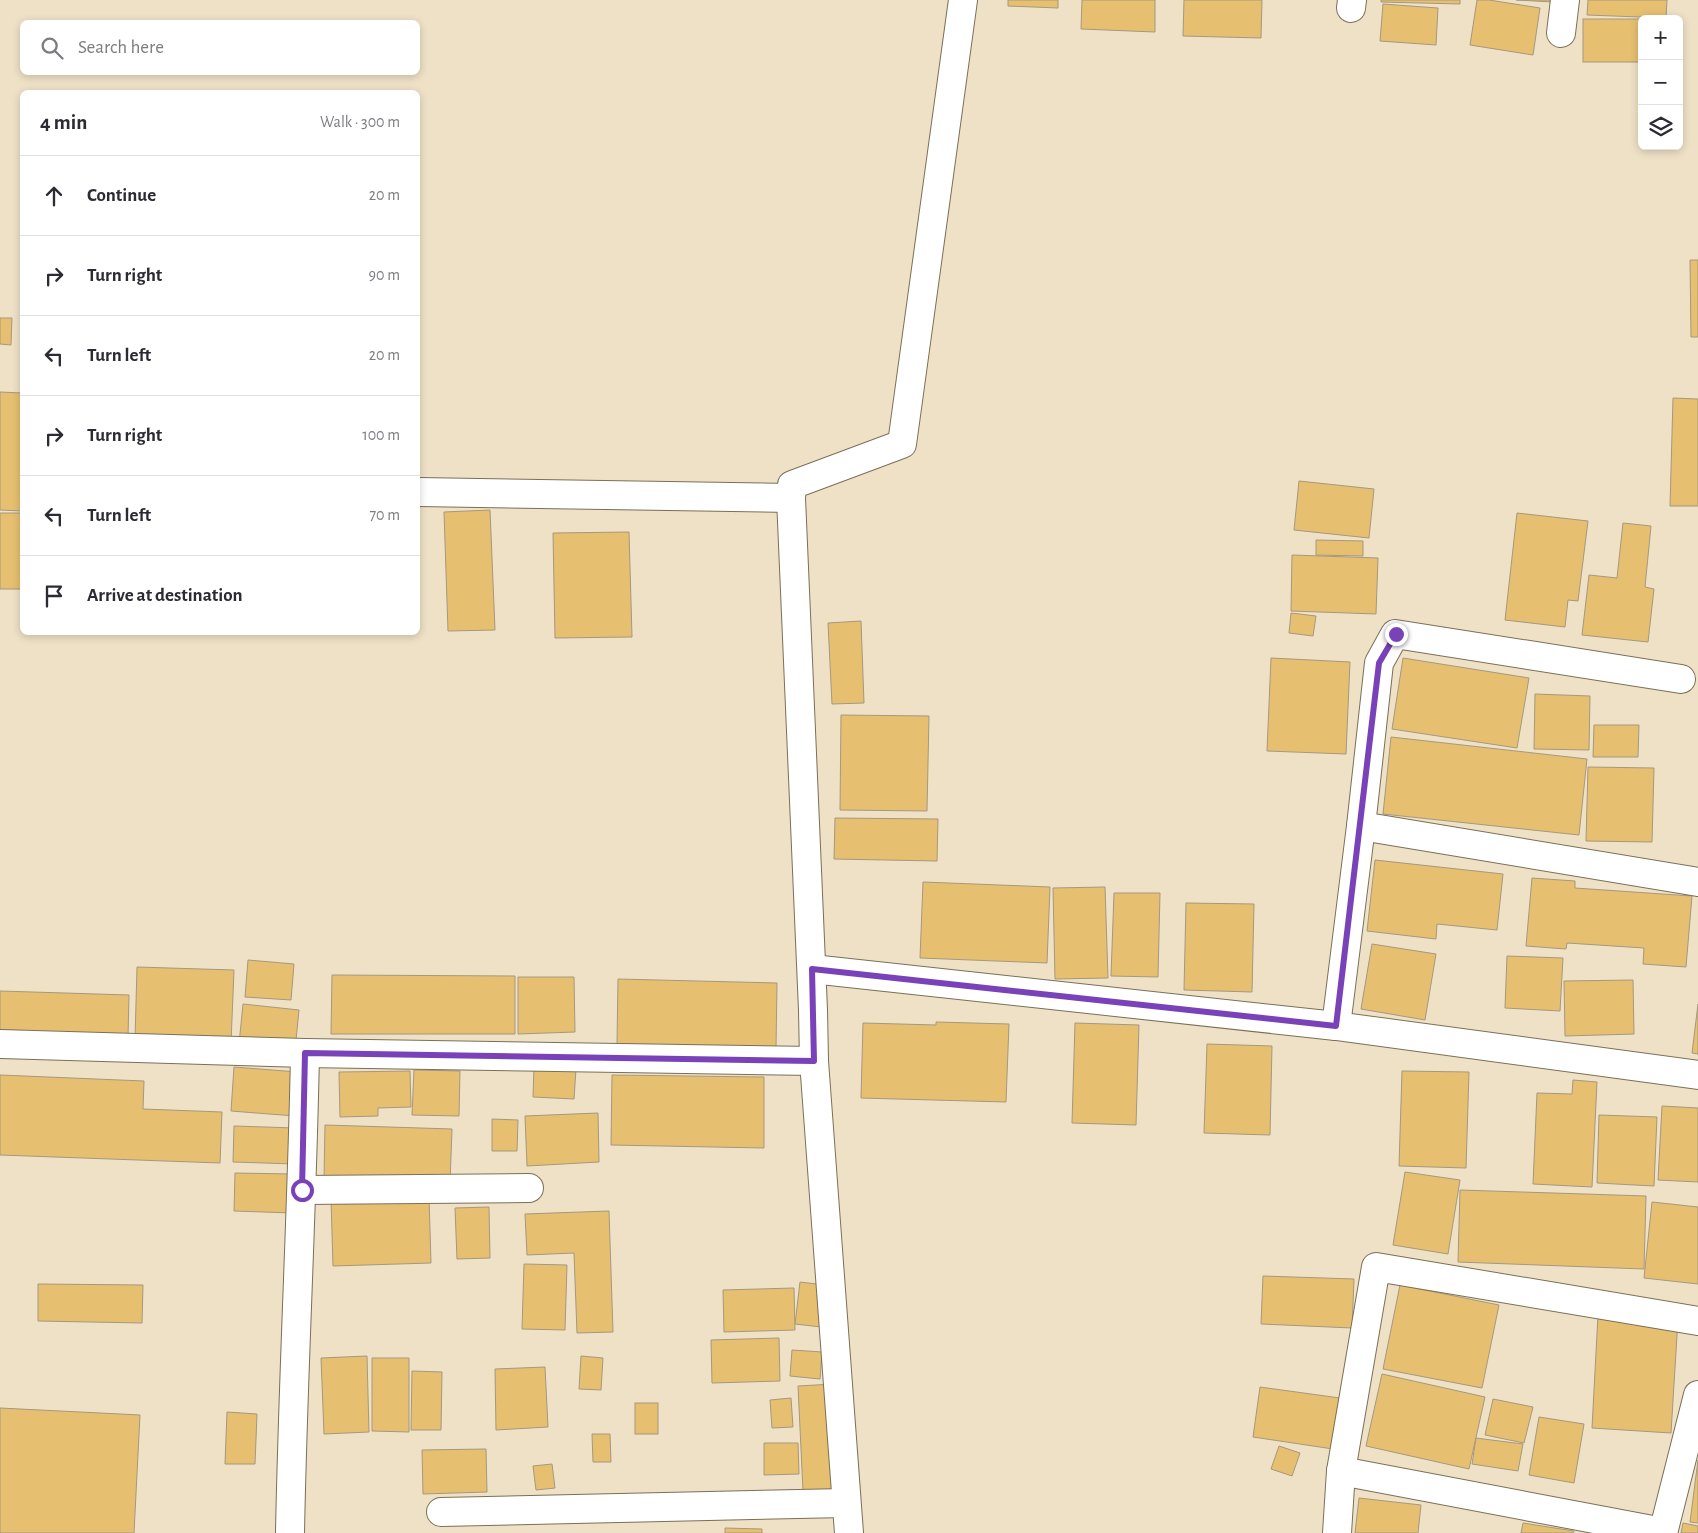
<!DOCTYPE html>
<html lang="en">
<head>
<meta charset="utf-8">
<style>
	body { margin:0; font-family:"Alegreya Sans",sans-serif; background:#f2f2f3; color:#2b2b33 }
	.controls { position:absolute; right:15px; top:15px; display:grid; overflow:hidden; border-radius:8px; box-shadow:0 2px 8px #0003 }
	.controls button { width:45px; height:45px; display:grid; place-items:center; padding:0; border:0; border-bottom:1px solid #e1e1e2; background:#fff; color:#2b2b33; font:25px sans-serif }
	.stop { position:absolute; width:15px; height:15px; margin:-11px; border:4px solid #7a42b8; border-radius:50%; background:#fff }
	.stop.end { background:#7a42b8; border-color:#fff; box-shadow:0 1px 5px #0008 }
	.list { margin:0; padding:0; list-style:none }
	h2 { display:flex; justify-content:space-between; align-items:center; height:65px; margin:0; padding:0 20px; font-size:21px }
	h2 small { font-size:16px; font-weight:400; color:#7c7c81 }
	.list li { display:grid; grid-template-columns:32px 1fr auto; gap:15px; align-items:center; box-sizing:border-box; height:80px; padding:0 20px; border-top:1px solid #e1e1e2 }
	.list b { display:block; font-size:19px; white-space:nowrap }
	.list em { font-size:16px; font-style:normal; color:#7c7c81 }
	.icon { flex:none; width:28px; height:28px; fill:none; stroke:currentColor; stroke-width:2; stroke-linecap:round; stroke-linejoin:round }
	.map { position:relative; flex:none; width:1698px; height:1533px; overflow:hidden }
	.search { position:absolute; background:#fff; box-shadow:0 2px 8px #0003; left:20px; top:20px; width:400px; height:55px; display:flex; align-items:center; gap:12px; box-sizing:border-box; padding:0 18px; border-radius:8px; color:#7c7c81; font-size:19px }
	.panel { position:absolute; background:#fff; box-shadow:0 2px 8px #0003; left:20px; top:90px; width:400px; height:545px; border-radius:8px }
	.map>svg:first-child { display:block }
</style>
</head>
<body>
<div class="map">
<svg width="1698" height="1533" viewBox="0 0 1698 1533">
	<rect width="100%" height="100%" fill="#eee1c6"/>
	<g fill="#e6c070" stroke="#a5987f">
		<path d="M1008 0H1058V8L1008 6Z"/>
		<path d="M1082 0H1155V32L1081 29Z"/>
		<path d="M1184 0H1262L1261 38 1183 36Z"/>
		<path d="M1381 0H1460V4L1381 2Z"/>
		<path d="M1477 0H1489L1540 8 1533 55 1470 45Z"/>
		<path d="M1516 0H1553V2Z"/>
		<path d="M1588 0H1667L1666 18 1587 15Z"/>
		<path d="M1383 4 1438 8 1436 45 1380 41Z"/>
		<rect x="1583" y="19" width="59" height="43"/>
		<path d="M1690 260H1698V337H1691Z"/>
		<path d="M0 318H12L11 345 0 344Z"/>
		<path d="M0 392 22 393V511L0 510Z"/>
		<path d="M1673 398 1698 399V506H1670Z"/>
		<path d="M1299 481 1374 489 1369 538 1294 530Z"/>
		<path d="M490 510 495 630 448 631 444 512Z"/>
		<rect x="0" y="513" width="22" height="76"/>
		<path d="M1517 513 1588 521 1578 601 1568 600 1565 627 1505 620Z"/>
		<path d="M1623 523 1651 526 1645 587 1654 589 1648 642 1582 635 1589 575 1617 578Z"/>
		<path d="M629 532 632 637 555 638 553 533Z"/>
		<path d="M1316 540 1363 541V556L1316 555Z"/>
		<path d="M1292 555 1378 558 1376 614 1291 611Z"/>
		<path d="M1291 613 1316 616 1313 636 1289 633Z"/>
		<path d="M861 621 864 703 832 704 828 623Z"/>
		<path d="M1271 658 1350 662 1346 754 1267 751Z"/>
		<path d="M1403 658 1529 678 1517 748 1392 729Z"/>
		<path d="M1535 694 1590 696 1589 750 1534 749Z"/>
		<path d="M841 715 929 716 927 811 840 810Z"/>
		<path d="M1594 725H1639L1638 757H1593Z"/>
		<path d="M1391 737 1587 759 1579 835 1383 814Z"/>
		<path d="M1588 767 1654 768 1652 842 1586 841Z"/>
		<path d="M835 818 938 819 937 861 834 859Z"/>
		<path d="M1375 860 1503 874 1497 930 1437 924 1436 939 1367 931Z"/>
		<path d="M1532 878 1575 881V888L1692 896 1686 967 1643 964 1644 948 1567 943 1566 949 1526 946Z"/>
		<path d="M923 882 1050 887 1047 963 920 958Z"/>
		<path d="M1105 887 1108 978 1055 979 1053 888Z"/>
		<path d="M1114 893H1160L1158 977 1111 976Z"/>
		<path d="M1186 903 1254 904 1252 992 1184 990Z"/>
		<path d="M1372 944 1436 954 1425 1020 1361 1009Z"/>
		<path d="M1507 956 1563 958 1560 1011 1505 1008Z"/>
		<path d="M248 960 294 964 291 1000 245 997Z"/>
		<path d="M137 967 234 970 231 1043 135 1040Z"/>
		<path d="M332 975 515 976V1034H331Z"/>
		<path d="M518 977H574L575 1032 518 1034Z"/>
		<path d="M618 979 777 983 776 1048 617 1044Z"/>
		<path d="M1633 980 1634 1034 1565 1036 1564 981Z"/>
		<path d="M0 991 129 995 128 1038 0 1034Z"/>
		<path d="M243 1004 299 1010 295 1050 239 1044Z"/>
		<path d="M1698 1004V1054L1692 1053Z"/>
		<path d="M936 1022 1009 1024 1006 1102 861 1098 863 1023 936 1025Z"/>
		<path d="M1075 1023 1139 1025 1136 1125 1072 1123Z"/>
		<path d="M1207 1044 1272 1046 1270 1135 1204 1133Z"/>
		<path d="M234 1067 298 1072 295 1116 231 1111Z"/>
		<path d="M534 1067 576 1069 574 1099 533 1097Z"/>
		<path d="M414 1070 460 1071 459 1116 412 1115Z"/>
		<path d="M410 1071 411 1107 378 1108V1116L340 1117 339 1072Z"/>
		<path d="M1402 1071 1469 1072 1466 1168 1399 1166Z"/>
		<path d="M0 1075 144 1081 143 1109 222 1112 220 1163 0 1155Z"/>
		<path d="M612 1075 764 1077V1148L611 1145Z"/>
		<path d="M1573 1080 1597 1082 1592 1187 1533 1184 1537 1093 1572 1094Z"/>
		<path d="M1662 1106 1698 1108V1182L1658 1180Z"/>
		<path d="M598 1113 599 1162 527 1166 525 1116Z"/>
		<path d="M1599 1115 1657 1117 1654 1186 1597 1183Z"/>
		<path d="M492 1119 518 1120 517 1151H492Z"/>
		<path d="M325 1125 452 1129 450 1183 324 1179Z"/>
		<path d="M234 1126 295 1128 294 1164 233 1162Z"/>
		<path d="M1405 1172 1460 1180 1448 1254 1393 1245Z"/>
		<path d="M235 1173 293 1174 292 1213 234 1211Z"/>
		<path d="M1460 1190 1646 1196 1644 1269 1458 1262Z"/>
		<path d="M429 1197 431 1263 333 1266 331 1200Z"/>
		<path d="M1652 1202 1698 1207V1284L1644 1278Z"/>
		<path d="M489 1207 490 1258 457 1259 455 1208Z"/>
		<path d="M609 1211 613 1332 577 1333 574 1253 527 1255 525 1214Z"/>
		<path d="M524 1264 567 1265 565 1330 522 1329Z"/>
		<path d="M1263 1276 1354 1279 1352 1328 1261 1324Z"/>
		<path d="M800 1282 825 1285 821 1327 795 1324Z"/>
		<path d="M38 1284 143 1285 142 1323 38 1321Z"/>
		<path d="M1400 1285 1499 1305 1482 1388 1383 1369Z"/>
		<path d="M794 1288 795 1330 724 1332 723 1290Z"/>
		<path d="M1598 1315 1678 1319 1671 1433 1592 1428Z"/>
		<path d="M779 1338 780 1381 712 1383 711 1340Z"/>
		<path d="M792 1350 822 1352 820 1379 790 1376Z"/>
		<path d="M367 1356 369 1432 324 1434 321 1358Z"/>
		<path d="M581 1356 603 1358 601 1390 579 1389Z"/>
		<path d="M372 1358H409V1432L372 1431Z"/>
		<path d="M545 1367 548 1427 496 1430 495 1369Z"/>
		<path d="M412 1371 442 1372 441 1430H411Z"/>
		<path d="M1382 1374 1485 1397 1469 1469 1366 1446Z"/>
		<path d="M834 1384 838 1489 803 1491 798 1386Z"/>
		<path d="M1260 1387 1340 1398 1333 1449 1253 1437Z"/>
		<path d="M791 1398 793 1427 772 1428 770 1400Z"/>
		<path d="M1493 1399 1533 1407 1524 1443 1485 1435Z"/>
		<rect x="635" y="1403" width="23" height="31"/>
		<path d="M0 1408 140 1415 134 1533H0Z"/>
		<path d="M227 1412 257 1414 255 1464H225Z"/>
		<path d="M1539 1417 1584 1424 1574 1483 1529 1475Z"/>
		<path d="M592 1434H610L611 1462H593Z"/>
		<path d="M1476 1438 1523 1444 1518 1471 1472 1464Z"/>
		<path d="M764 1443H798L799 1474 764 1475Z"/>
		<path d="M1279 1446 1300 1453 1292 1476 1271 1469Z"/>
		<path d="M486 1449 487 1492 423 1494 422 1450Z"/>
		<path d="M1698 1460V1523L1690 1522Z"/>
		<path d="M552 1464 555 1488 536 1490 533 1466Z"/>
		<path d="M1359 1498 1421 1505 1418 1533H1355Z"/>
		<path d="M1523 1523 1574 1531 1573 1533H1521Z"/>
		<path d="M1683 1523 1698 1526V1533H1681Z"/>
		<path d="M725 1528 762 1529V1533H725Z"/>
	</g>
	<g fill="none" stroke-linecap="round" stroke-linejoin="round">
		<defs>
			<g id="minor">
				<path d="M1351 8 1352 0"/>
				<path d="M1561 33 1565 0"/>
				<path d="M418 492 791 498"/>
				<path d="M1361 826 1379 663 1395 634 1681 679"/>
				<path d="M812 969 1336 1026 1698 1075"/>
				<path d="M1336 1026 1361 826 1698 882"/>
				<path d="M0 1044 305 1053 814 1061"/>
				<path d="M302 1190 529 1188"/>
				<path d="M1341 1471 1663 1532"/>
				<path d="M441 1512 846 1503"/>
				<path d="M290 1533C293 1373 302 1213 305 1053"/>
				<path d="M849 1533 814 1061 813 1010 791 498 792 485 902 444 963 0"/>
				<path d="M1337 1533 1341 1471 1376 1267 1698 1321"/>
				<path d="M1663 1533 1698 1395"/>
			</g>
		</defs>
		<use href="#minor" stroke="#7b6f57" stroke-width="30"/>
		<use href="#minor" stroke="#fff" stroke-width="28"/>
	</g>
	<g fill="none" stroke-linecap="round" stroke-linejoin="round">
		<path stroke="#7a42b8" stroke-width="6" d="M302 1190 305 1053 814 1061 812 969 1336 1026 1379 663 1396 634"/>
	</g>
</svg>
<div class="controls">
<button>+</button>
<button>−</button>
<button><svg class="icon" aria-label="layers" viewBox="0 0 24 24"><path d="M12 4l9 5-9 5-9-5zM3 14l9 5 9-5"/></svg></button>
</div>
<div class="stop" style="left:302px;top:1190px"></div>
<div class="stop end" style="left:1396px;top:634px"></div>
<div class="search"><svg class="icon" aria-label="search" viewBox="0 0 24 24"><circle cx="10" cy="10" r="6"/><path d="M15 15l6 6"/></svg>Search here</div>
<section class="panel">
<h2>4 min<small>Walk · 300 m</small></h2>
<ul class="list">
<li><svg class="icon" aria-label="ahead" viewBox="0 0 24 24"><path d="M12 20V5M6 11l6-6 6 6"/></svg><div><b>Continue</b></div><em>20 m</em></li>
<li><svg class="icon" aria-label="right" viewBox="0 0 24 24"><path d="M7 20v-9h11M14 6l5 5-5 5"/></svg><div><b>Turn right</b></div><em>90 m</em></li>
<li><svg class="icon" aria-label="left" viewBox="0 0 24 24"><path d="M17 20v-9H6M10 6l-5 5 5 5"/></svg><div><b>Turn left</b></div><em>20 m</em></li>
<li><svg class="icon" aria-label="right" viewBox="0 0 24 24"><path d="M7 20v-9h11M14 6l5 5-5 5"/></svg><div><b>Turn right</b></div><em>100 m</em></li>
<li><svg class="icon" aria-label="left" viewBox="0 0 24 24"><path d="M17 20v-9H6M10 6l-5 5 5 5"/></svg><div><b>Turn left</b></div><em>70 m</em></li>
<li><svg class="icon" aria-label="arrive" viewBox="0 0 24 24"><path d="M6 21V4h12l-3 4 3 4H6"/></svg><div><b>Arrive at destination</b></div></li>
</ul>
</section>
</div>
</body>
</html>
